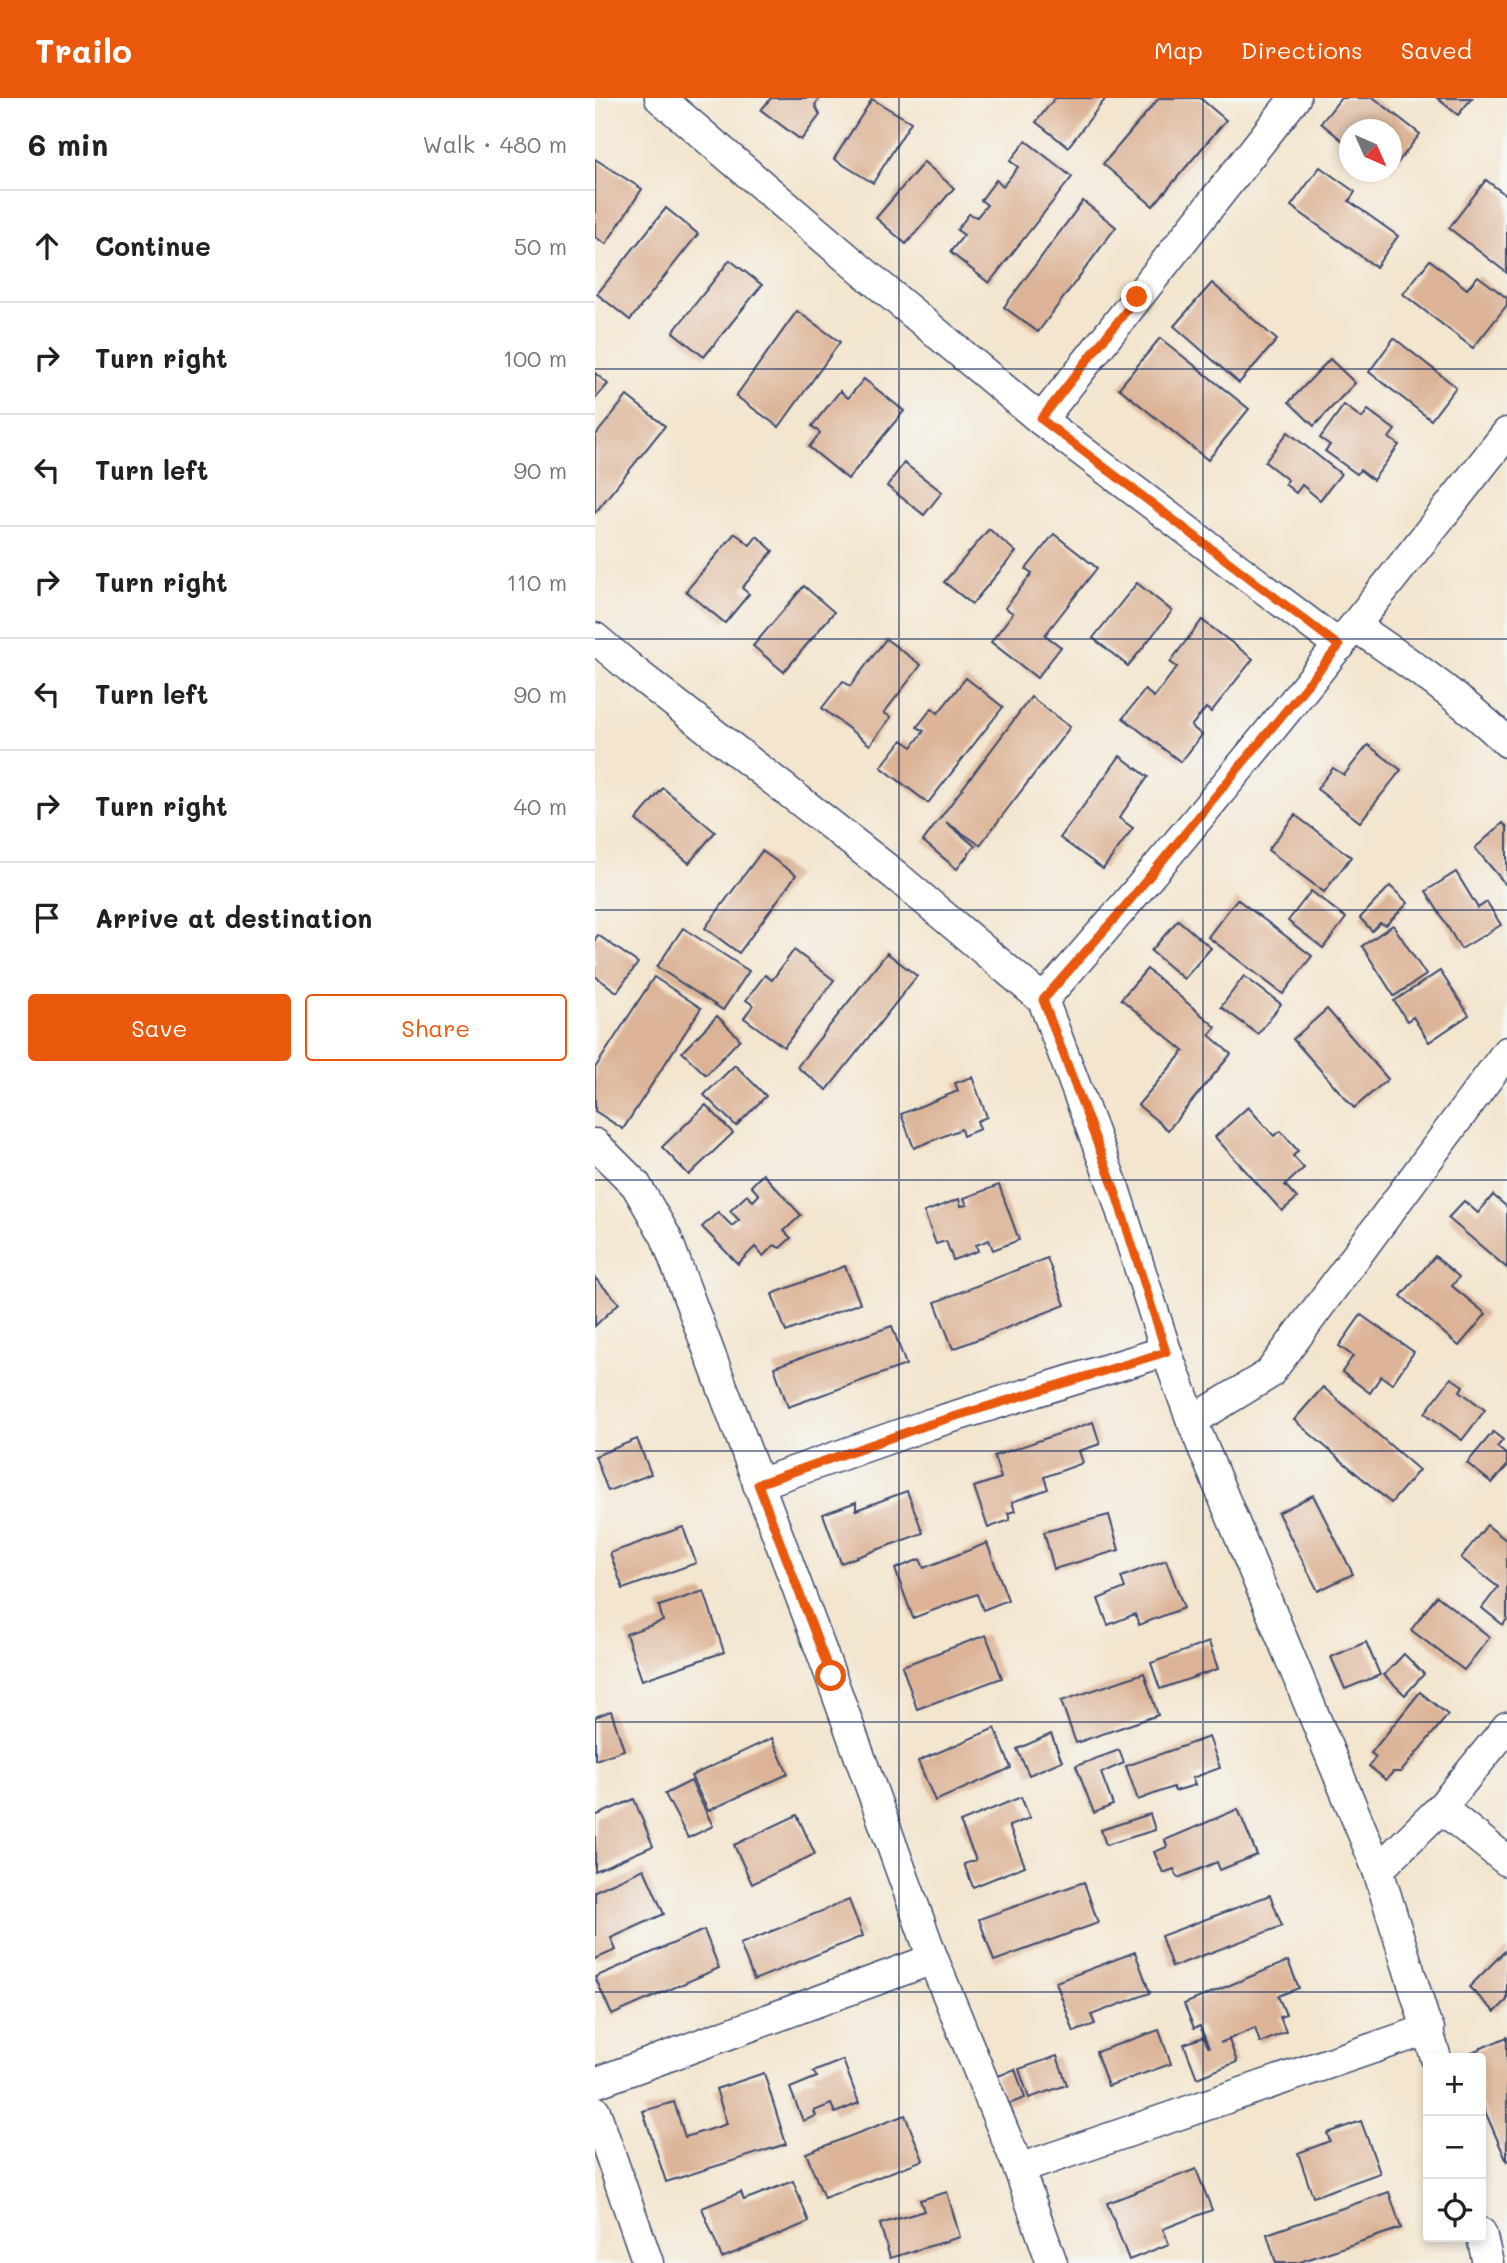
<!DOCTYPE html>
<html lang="en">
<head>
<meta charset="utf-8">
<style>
	body { margin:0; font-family:Mali,sans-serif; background:#f2f2f2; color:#202124 }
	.controls { position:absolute; right:21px; bottom:21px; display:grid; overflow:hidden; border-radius:7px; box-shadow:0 4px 10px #0003 }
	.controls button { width:63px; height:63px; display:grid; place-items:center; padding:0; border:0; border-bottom:2px solid #e0e0e0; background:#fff; color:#202124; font:35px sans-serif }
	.compass { position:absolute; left:744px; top:21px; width:63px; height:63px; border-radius:50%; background:#fff; box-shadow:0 4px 10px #0003; rotate:135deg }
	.stop { position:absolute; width:21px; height:21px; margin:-16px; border:5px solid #ea580c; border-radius:50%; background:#fff }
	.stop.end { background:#ea580c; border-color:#fff; box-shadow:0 2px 7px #0008 }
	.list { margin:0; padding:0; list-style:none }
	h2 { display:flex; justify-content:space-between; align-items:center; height:91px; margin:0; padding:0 28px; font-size:30px }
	h2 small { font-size:23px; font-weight:400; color:#757577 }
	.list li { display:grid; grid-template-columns:46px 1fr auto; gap:21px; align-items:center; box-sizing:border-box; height:112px; padding:0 28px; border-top:2px solid #e0e0e0 }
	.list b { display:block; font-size:26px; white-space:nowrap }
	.list em { font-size:23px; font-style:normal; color:#757577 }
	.actions { display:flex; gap:14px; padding:21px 28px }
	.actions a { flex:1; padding:16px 0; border:2px solid #ea580c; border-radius:7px; text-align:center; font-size:24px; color:#ea580c }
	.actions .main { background:#ea580c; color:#fff }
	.icon { flex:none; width:38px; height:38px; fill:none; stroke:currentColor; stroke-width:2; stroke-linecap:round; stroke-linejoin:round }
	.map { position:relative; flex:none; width:912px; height:2165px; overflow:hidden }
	header { display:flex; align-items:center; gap:42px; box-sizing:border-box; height:98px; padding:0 35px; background:#ea580c; color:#fff }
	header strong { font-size:33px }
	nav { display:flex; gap:38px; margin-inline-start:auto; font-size:24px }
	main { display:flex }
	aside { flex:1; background:#fff }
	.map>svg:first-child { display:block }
</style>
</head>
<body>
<header>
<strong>Trailo</strong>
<nav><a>Map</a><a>Directions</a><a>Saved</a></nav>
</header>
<main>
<aside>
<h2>6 min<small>Walk · 480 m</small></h2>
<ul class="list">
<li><svg class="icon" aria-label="ahead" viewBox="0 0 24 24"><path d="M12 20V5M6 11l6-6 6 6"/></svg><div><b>Continue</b></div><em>50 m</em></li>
<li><svg class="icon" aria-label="right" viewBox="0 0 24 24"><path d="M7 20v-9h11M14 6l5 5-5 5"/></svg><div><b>Turn right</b></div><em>100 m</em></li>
<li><svg class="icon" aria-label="left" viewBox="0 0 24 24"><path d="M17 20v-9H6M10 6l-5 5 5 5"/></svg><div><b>Turn left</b></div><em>90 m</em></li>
<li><svg class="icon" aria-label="right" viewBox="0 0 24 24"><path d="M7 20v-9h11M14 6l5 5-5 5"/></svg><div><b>Turn right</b></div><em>110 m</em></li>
<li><svg class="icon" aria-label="left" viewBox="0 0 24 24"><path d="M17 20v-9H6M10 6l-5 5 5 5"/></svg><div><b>Turn left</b></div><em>90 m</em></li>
<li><svg class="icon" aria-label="right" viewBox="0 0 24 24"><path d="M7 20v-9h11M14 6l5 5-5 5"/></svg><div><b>Turn right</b></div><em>40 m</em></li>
<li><svg class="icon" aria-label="arrive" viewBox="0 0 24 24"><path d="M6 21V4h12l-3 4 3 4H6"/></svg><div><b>Arrive at destination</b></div></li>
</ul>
<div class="actions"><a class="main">Save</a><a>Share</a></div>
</aside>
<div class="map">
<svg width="912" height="2165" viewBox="0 0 912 2165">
	<rect width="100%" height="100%" fill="#f6f6f2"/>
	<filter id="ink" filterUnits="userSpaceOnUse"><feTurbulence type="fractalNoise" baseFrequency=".0143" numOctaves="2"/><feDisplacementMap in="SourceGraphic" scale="14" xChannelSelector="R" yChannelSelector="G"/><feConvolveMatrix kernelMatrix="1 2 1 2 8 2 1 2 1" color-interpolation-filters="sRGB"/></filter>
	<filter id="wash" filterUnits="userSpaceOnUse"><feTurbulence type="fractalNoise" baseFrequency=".00686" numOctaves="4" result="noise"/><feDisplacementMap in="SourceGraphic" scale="28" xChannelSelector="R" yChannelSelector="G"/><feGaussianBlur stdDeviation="1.57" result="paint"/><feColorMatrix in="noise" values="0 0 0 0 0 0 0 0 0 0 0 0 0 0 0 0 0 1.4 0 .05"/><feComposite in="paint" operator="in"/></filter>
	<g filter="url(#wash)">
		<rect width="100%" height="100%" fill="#f3e5ce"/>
		<g id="blocks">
			<g fill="#dcb396">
				<path d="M176 0H225L220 7 225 17 206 42 166 12Z"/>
				<path d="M460 0H511L473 49 441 24Z"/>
				<path d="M564 0H605L631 22 558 108 508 66Z"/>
				<path d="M746 0H779L825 36 796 73V32H754V48L726 25Z"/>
				<path d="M842 0H877L863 17Z"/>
				<path d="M277 1 316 24 278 85 239 61Z"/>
				<path d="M431 43 477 79 394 185 355 154 369 137 362 132 374 116 382 119 392 107 386 102 401 82 408 88 423 69 415 63Z"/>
				<path d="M0 61 47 91 11 146 0 139Z"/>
				<path d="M329 64 359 90 311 146 281 120Z"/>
				<path d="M725 69 760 94 754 103 803 138 781 169 696 108Z"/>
				<path d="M891 82 912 98V175L854 130Z"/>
				<path d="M488 103 521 129 443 234 409 209Z"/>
				<path d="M71 110 103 136 35 222 2 196Z"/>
				<path d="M135 162 167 187 109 259 78 234Z"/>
				<path d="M835 162 872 191 883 178 912 200V207L878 250 808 196Z"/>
				<path d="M617 185 682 242 644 285 579 228Z"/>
				<path d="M202 213 245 244 184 329 141 298Z"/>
				<path d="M565 240 654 311 613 362 524 290Z"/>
				<path d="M799 240 861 289 836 322 774 274Z"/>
				<path d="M735 261 760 285 719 328 694 304Z"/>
				<path d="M0 275 13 286 0 301Z"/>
				<path d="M269 281 309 313 253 381 214 349 225 335 217 328 245 293 253 300Z"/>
				<path d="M32 298 70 328 0 415V338Z"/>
				<path d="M749 307 767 320 773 312 800 332 794 340 804 347 778 382 765 372 762 376 730 353 735 347 725 340Z"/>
				<path d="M693 334 746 376 725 402 707 387 701 395 690 386 693 382 670 364Z"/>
				<path d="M309 365 347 394 329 417 292 388Z"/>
				<path d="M394 431 421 454 377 506 349 484Z"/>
				<path d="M140 435 155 447 162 438 178 453 147 490 154 496 130 525 91 493Z"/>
				<path d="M459 436 502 470 450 537 466 549 442 580 396 544 418 515 410 510 437 475 431 471Z"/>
				<path d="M542 485 577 513 533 568 498 540Z"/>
				<path d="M209 488 239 514 189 574 158 548Z"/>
				<path d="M607 522 658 561 616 614 611 610 596 628 607 637 586 664 528 620 550 592 559 599 582 569 575 564Z"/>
				<path d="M291 541 326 567 289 615 296 619 275 647 227 610 248 583 255 588Z"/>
				<path d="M371 580 408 609 333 705 286 669 307 642 317 649 329 633 322 629 337 610 343 615Z"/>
				<path d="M436 599 475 629 385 747 351 724 380 748 362 771 328 743Z"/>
				<path d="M773 647 806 672 765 724 722 691 738 670 749 677Z"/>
				<path d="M525 658 553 679 524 720 538 730 508 771 465 740Z"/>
				<path d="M68 690 120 734 94 765 41 722Z"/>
				<path d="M700 717 756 759 729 794 673 752Z"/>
				<path d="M908 725 912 729V788L880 750Z"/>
				<path d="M167 753 201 777 144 855 110 830Z"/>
				<path d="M861 774 883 810 892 804 906 827 866 851 831 793Z"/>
				<path d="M795 788 813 805 791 827 785 825 777 833 765 820Z"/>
				<path d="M716 793 751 820 728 850 693 823Z"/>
				<path d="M642 801 717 858 688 896 613 839Z"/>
				<path d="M583 822 616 850 589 881 556 853Z"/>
				<path d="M798 827 831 877 799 898 767 848Z"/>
				<path d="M88 830 154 873 128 912 62 869Z"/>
				<path d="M3 837 43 865 22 894 0 878V841Z"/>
				<path d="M199 852 239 882 189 949 149 920 158 907 151 902 170 877 177 882Z"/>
				<path d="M292 855 322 878 232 992 202 969Z"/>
				<path d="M552 871 621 929 614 937 636 956 573 1032 543 1007 589 953 526 901Z"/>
				<path d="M845 873 874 917 834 944 818 919 812 923 799 903Z"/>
				<path d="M649 878 686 906 663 936 626 909Z"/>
				<path d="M59 879 106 910 28 1031 0 1013V970Z"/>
				<path d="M732 911 793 981 759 1010 698 941Z"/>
				<path d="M122 918 145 941 111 977 87 954Z"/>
				<path d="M140 967 171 998 141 1028 109 997Z"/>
				<path d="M377 979 392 1019 382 1023 385 1031 368 1038 366 1031 319 1050 306 1016 363 993 360 985Z"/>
				<path d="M111 1007 138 1035 94 1077 67 1049Z"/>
				<path d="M653 1009 679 1038 686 1033 703 1053 698 1058 709 1070 690 1087 702 1100 687 1113 620 1039Z"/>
				<path d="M168 1076 206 1117 189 1133 196 1140 185 1150 179 1147 168 1158 160 1149 143 1166 107 1129 123 1114 137 1128 144 1122 135 1113 152 1097 158 1103 164 1097 156 1088Z"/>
				<path d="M404 1087 424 1142 398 1152 394 1142 381 1147 383 1153 358 1162 351 1143 341 1146 329 1114 364 1101 366 1108 372 1107 369 1100Z"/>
				<path d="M898 1097 912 1109V1170L853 1120 869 1103 883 1115Z"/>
				<path d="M840 1158 864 1179 857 1188 891 1216 864 1248 806 1198Z"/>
				<path d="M452 1160 470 1207 358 1251 340 1204Z"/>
				<path d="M250 1168 265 1205 191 1234 177 1196Z"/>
				<path d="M0 1180 24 1205 0 1228Z"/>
				<path d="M766 1217 819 1254 797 1286 786 1278 775 1295 747 1274 758 1258 744 1248Z"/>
				<path d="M297 1228 311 1267 193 1309 179 1269Z"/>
				<path d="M856 1280 868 1288 865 1293 890 1312 867 1342 830 1315Z"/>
				<path d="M728 1289 824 1372 796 1405 699 1322Z"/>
				<path d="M498 1324 505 1346 484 1353 488 1365 449 1379 453 1391 417 1404 420 1413 413 1415 415 1422 393 1430 379 1389 406 1380 399 1358Z"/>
				<path d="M898 1334 908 1342 902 1349 912 1357V1368L897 1385 872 1365Z"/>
				<path d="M42 1341 56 1376 13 1393 0 1358Z"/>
				<path d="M312 1393 328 1435 246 1465 228 1416 261 1404V1412Z"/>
				<path d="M718 1397 758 1476 723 1493 683 1415Z"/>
				<path d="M514 1417 524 1452 459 1471 449 1434Z"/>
				<path d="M892 1427 912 1443V1521L908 1527 887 1510 903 1489 866 1460Z"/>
				<path d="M88 1429 101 1465 28 1491 15 1455Z"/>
				<path d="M392 1445 413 1502 388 1512 382 1496 318 1520 300 1471 325 1461 329 1470Z"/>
				<path d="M571 1462 589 1510 544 1527 540 1516 513 1527 503 1501 530 1490 526 1479Z"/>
				<path d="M109 1493 129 1554 47 1582 31 1536 68 1523 64 1508Z"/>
				<path d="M842 1498 895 1539 869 1572 816 1532Z"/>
				<path d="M391 1537 407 1580 322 1611 307 1568Z"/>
				<path d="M614 1544 623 1571 565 1591 556 1565Z"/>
				<path d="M771 1544 785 1577 750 1591 736 1559Z"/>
				<path d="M809 1556 829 1576 810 1597 789 1577Z"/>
				<path d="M549 1575 563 1617 481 1645 466 1603Z"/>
				<path d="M825 1594 853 1617 806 1674H798L791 1682 774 1668 781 1659 776 1655Z"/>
				<path d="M16 1613 29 1652 0 1662V1619Z"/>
				<path d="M400 1630 416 1670 340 1703 323 1663Z"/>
				<path d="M456 1636 467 1663 434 1677 422 1651Z"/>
				<path d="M614 1639 625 1670 597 1680 600 1687 580 1693 578 1689 543 1702 531 1668Z"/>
				<path d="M177 1640 193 1676 113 1713 96 1678Z"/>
				<path d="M524 1652 529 1665 506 1675 518 1707 499 1715 481 1668Z"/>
				<path d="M96 1683 118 1728 93 1740 70 1696Z"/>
				<path d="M426 1699 435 1720 414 1728 430 1768 378 1789 369 1766 381 1762 365 1724Z"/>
				<path d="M39 1701 58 1748 0 1773V1718Z"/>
				<path d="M643 1711 662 1757 625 1772 622 1764 583 1780 579 1771 568 1775 559 1754 572 1749 570 1742Z"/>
				<path d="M555 1716 560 1732 511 1747 506 1732Z"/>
				<path d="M202 1717 220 1756 157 1786 139 1747Z"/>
				<path d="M49 1771 69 1816 16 1840 21 1852 0 1861V1793Z"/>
				<path d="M489 1784 503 1825 399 1863 384 1821Z"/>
				<path d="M675 1797 687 1828 577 1869 566 1838Z"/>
				<path d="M254 1802 268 1838 159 1882 145 1846Z"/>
				<path d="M109 1832 124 1870 17 1917 0 1879Z"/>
				<path d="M912 1851V1902L900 1914 874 1889Z"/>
				<path d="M540 1854 555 1895 496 1917 500 1926 479 1934 461 1884Z"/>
				<path d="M693 1863 704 1890 683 1898 691 1917 685 1919 691 1934 665 1945 660 1930 625 1945 634 1942 642 1964 602 1980 589 1946 608 1939 614 1950 605 1928 599 1930 589 1906Z"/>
				<path d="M564 1932 576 1966 513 1988 501 1954Z"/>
				<path d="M912 1939V2064L886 2004V1960H863Z"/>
				<path d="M462 1958 472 1987 434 2000 424 1971Z"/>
				<path d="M248 1962 264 2005 240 2015 236 2006 219 2013 221 2018 208 2023 195 1990 222 1979 218 1974Z"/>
				<path d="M420 1971 430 2000 411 2007 401 1979Z"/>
				<path d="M169 1975 191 2046 71 2084 48 2013 79 2004 90 2039 132 2026 121 1991Z"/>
				<path d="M310 2017 328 2062 229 2100 211 2055Z"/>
				<path d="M766 2023 785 2075 718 2099 703 2055 735 2043 732 2035Z"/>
				<path d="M601 2071 617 2112 568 2131 574 2146 534 2162 512 2105Z"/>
				<path d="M198 2083 214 2124 127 2160 107 2110 146 2094 149 2102Z"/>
				<path d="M352 2094 365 2139 295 2160 285 2126 329 2113 325 2102Z"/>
				<path d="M794 2094 806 2130 702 2165H681L672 2136Z"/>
			</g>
		</g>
	</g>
	<g filter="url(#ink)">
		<use href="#blocks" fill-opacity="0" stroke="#3b4a6f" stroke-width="2"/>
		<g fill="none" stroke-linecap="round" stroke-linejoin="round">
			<defs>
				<g id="minor">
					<path d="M65 0 265 171 446 322 745 548"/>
					<path d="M446 322 700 0"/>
					<path d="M760 528C813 564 866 600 912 644"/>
					<path d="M0 540 40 574 300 777 448 902 519 1090 571 1253 597 1323 783 1772 841 1960"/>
					<path d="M448 902C609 719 761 527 912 335"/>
					<path d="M0 1046 41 1087 71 1139 236 1579 338 1861 424 2071 457 2165"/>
					<path d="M597 1323 674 1276 912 954"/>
					<path d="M163 1386 335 1326 571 1253"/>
					<path d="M846 1710 912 1629"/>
					<path d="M783 1772 846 1710 912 1763"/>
					<path d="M0 1985 338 1861"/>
					<path d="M0 2013 53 2165"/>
					<path d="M424 2071 834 1931"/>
					<path d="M886 2135 893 2165"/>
				</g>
			</defs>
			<use href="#minor" stroke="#3b4a6f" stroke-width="33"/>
			<use href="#minor" stroke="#fff" stroke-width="30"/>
		</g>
	</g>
	<g fill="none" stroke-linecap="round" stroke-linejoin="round" filter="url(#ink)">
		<path stroke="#ea580c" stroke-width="9" d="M236 1578 163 1386 335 1326 571 1254 519 1090 448 902 521 819 744 548 446 321 542 199"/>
	</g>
	<path fill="none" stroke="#1b2f5e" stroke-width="2" stroke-opacity="0.55" d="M304 0V2165M608 0V2165M0 271H912M0 541H912M0 812H912M0 1082H912M0 1353H912M0 1624H912M0 1894H912"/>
</svg>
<div class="controls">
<button>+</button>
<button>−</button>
<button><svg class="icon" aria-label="locate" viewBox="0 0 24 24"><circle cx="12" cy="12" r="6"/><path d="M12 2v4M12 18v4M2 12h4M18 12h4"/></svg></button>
</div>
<svg class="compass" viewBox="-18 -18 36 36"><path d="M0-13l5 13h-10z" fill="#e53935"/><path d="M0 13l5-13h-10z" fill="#757577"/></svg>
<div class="stop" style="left:236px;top:1578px"></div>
<div class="stop end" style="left:542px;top:199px"></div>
</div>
</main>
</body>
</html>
